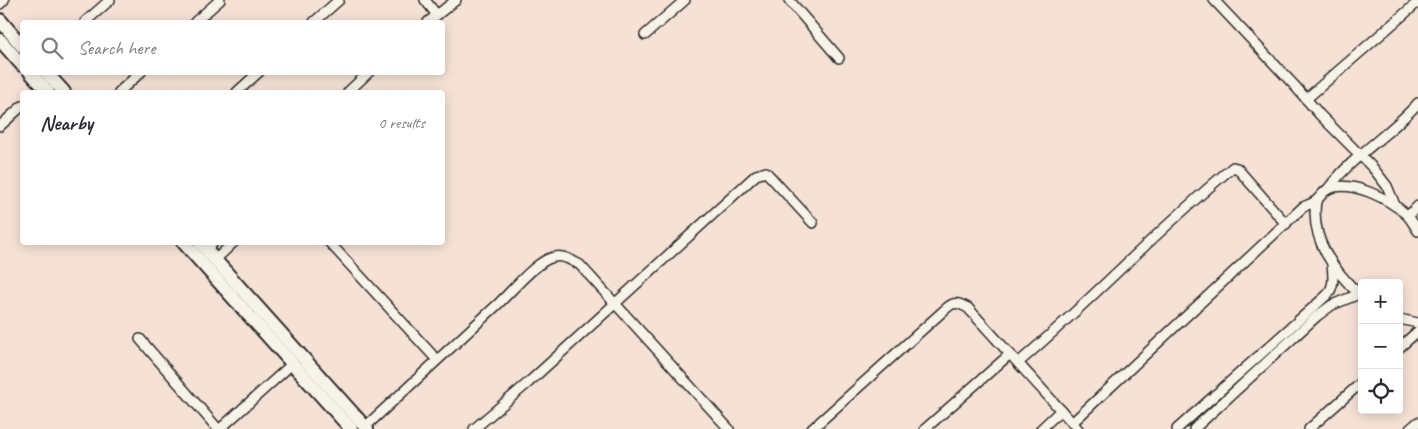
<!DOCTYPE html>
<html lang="en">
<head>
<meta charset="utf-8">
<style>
	body { margin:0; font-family:Caveat,sans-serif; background:#f7f7f7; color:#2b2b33 }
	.controls { position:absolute; right:15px; bottom:15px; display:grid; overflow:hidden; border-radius:5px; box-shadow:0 2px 12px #0003 }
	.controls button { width:45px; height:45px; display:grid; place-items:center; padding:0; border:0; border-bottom:1px solid #e1e1e2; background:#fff; color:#2b2b33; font:25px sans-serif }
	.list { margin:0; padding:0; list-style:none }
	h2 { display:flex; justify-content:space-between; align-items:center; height:65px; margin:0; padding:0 20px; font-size:21px }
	h2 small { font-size:16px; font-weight:400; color:#7c7c81 }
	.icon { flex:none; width:28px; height:28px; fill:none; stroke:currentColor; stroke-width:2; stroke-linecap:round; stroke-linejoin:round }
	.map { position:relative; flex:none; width:1418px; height:429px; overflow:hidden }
	.search { position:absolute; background:#fff; box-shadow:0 2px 12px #0003; left:20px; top:20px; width:425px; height:55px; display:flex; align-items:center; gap:12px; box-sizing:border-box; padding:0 18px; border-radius:5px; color:#7c7c81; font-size:19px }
	.panel { position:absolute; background:#fff; box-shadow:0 2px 12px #0003; left:20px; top:90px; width:425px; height:155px; border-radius:5px }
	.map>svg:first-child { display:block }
</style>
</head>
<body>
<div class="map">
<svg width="1418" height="429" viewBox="0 0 1418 429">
	<rect width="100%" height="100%" fill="#f6e2d5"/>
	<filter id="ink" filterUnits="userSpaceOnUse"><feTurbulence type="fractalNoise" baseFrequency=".02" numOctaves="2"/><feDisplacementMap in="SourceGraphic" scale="10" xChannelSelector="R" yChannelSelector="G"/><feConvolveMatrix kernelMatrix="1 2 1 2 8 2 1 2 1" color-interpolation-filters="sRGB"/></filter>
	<g filter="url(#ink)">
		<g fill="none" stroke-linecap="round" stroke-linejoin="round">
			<defs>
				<g id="street">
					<path d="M425 0 437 15"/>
					<path d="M789 0 839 58"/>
					<path d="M1214 0 1294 85 1320 115 1373 168 1387 186 1395 205"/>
					<path d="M0 4 4 0"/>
					<path d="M85 22 110 0"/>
					<path d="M195 22 220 0"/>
					<path d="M314 22 339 0"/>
					<path d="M428 22 456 0"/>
					<path d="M645 35 685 0"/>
					<path d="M119 92 141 72"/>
					<path d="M237 92 259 72"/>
					<path d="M348 92 369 72"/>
					<path d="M1306 99 1418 2"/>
					<path d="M0 126 22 106"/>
					<path d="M1328 189C1353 155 1391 134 1418 103"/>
					<path d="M1316 201C1310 240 1334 271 1362 297"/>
					<path d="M1408 216 1418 206"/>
					<path d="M329 242 437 360"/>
					<path d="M206 250 214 242"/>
					<path d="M215 260 234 242"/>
					<path d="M1399 319 1418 323"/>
					<path d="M140 339 218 429"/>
					<path d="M1399 348 1418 331"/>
					<path d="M1018 363C1092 300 1158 229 1233 167L1237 168 1286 224"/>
					<path d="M1072 423 1303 207C1308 205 1313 203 1317 200 1321 196 1323 192 1328 189 1352 179 1389 199 1407 215 1411 219 1414 225 1418 231"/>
					<path d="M365 427C409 386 453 346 497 305 511 292 531 267 548 259 561 253 569 259 580 265L729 429"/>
					<path d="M220 429 292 364"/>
					<path d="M474 429 529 382 756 175 766 172 813 223"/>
					<path d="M812 429 941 313C952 303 954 300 968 308L1078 429"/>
					<path d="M925 429 1010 354"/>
					<path d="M1041 429 1061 410"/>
					<path d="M1177 429 1327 295C1335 286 1333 275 1332 264"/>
					<path d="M1194 429 1317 316 1332 305 1359 294"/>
					<path d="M1309 429 1362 382"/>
					<path d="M1410 429 1418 422"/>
				</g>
				<g id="secondary">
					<path d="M0 20 22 46"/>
					<path d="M0 40 22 65"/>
					<path d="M30 72 48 92"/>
					<path d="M46 72 64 92"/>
					<path d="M183 242 351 429"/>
					<path d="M199 242 367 429"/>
				</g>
			</defs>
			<use href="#street" stroke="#2b2b2b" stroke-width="12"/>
			<use href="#secondary" stroke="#2b2b2b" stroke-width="16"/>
			<use href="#street" stroke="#f7f3e8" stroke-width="9"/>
			<use href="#secondary" stroke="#f7f3e8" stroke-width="12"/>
		</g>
	</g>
</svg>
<div class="controls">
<button>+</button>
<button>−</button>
<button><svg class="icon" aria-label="locate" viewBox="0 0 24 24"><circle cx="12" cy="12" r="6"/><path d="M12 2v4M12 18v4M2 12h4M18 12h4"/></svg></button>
</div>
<div class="search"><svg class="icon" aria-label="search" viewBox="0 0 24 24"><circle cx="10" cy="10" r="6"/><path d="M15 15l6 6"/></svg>Search here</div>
<section class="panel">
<h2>Nearby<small>0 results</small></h2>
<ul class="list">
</ul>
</section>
</div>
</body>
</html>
